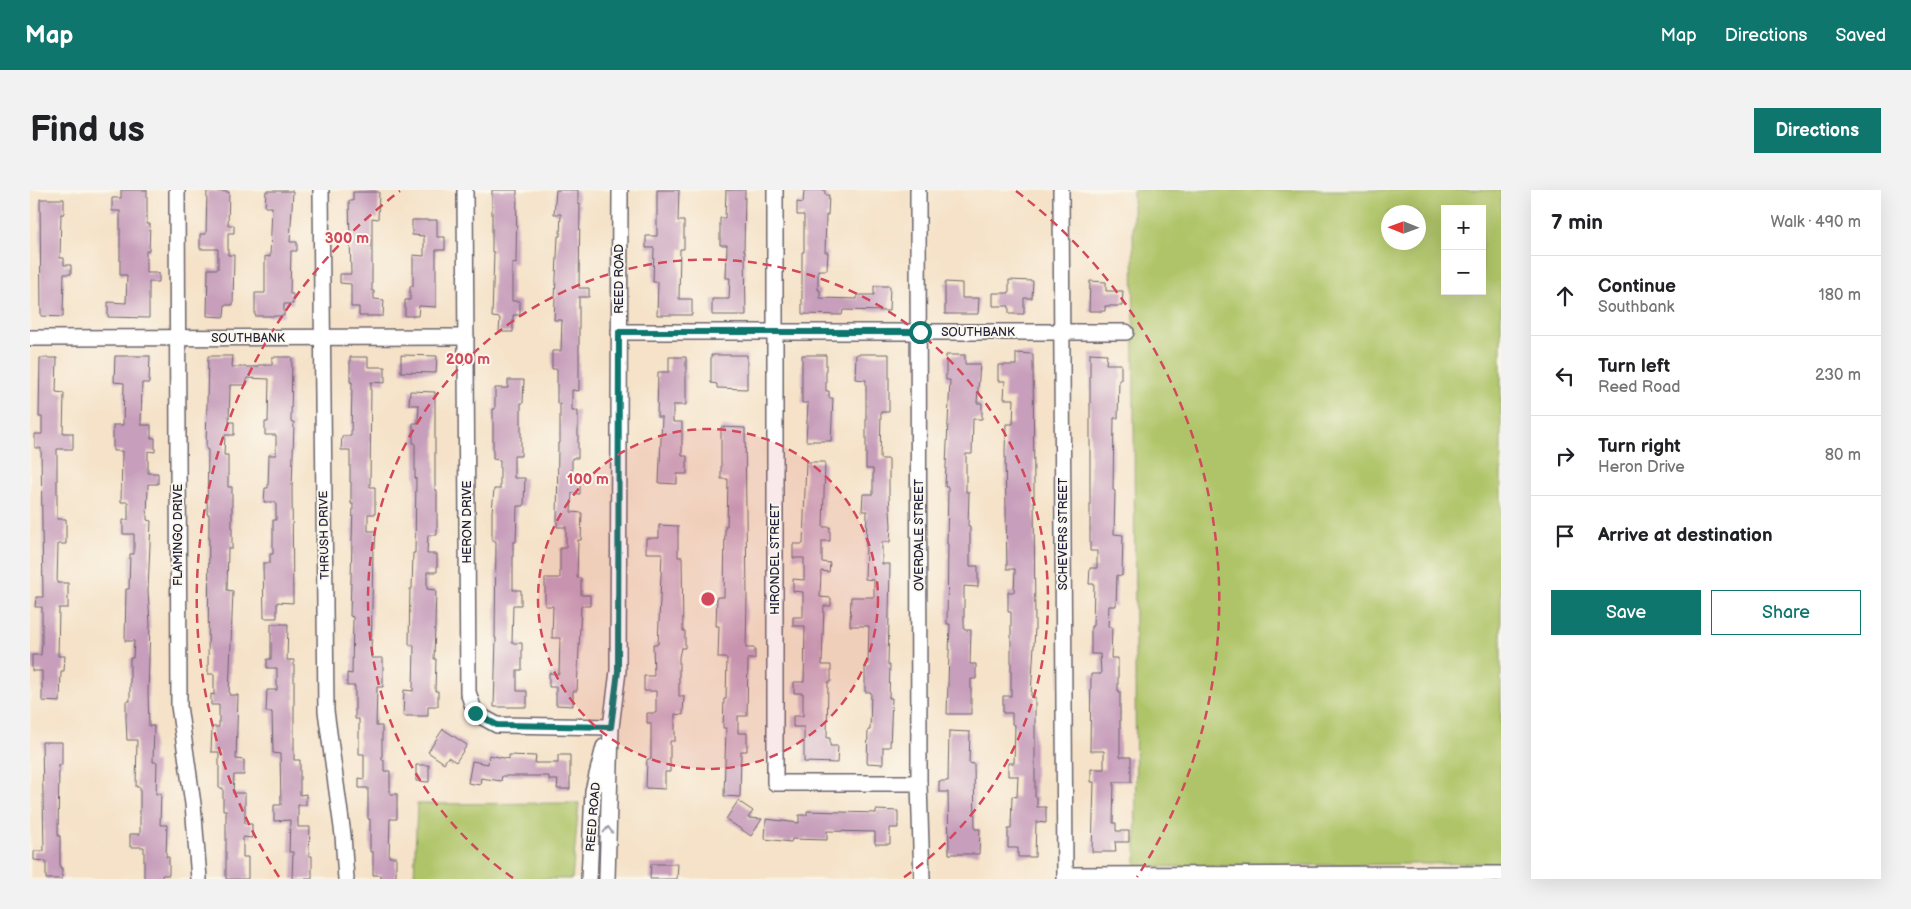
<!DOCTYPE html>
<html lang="en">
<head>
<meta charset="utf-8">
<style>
	body { margin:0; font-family:"Balsamiq Sans",sans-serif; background:#f2f2f2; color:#202124 }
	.controls { position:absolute; right:15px; top:15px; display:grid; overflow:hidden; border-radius:0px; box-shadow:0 5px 20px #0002 }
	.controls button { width:45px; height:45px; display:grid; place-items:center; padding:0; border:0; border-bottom:1px solid #e0e0e0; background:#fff; color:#202124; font:25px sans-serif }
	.compass { position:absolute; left:1351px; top:15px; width:45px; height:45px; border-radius:50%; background:#fff; box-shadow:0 5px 20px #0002; rotate:271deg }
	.stop { position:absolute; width:15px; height:15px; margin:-11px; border:4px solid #0f766e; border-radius:50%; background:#fff }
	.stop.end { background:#0f766e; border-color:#fff; box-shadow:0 1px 5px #0008 }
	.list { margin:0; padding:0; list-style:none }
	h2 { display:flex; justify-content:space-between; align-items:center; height:65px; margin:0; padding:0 20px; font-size:21px }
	h2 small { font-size:16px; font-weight:400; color:#757577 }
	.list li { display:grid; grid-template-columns:32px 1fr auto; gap:15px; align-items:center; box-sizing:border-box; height:80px; padding:0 20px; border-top:1px solid #e0e0e0 }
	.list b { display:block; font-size:19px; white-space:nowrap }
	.list p { margin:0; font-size:16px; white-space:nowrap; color:#757577 }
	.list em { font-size:16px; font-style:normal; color:#757577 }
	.actions { display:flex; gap:10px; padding:15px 20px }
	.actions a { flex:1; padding:11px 0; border:1px solid #0f766e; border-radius:0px; text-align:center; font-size:18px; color:#0f766e }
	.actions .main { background:#0f766e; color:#fff }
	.icon { flex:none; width:28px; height:28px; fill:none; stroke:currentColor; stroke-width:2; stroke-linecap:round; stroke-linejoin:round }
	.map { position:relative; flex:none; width:1471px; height:689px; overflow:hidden; border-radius:0px }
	header { display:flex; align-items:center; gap:30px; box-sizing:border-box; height:70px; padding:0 25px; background:#0f766e; color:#fff }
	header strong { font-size:24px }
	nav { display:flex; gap:28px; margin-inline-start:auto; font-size:18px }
	.intro { display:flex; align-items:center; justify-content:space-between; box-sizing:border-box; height:120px; padding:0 30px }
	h1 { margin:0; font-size:35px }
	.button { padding:12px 22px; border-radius:0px; background:#0f766e; color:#fff; font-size:18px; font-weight:700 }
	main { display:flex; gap:30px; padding:0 30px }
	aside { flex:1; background:#fff; border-radius:0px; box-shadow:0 5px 20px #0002 }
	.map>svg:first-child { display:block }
</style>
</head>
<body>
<header>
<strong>Map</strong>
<nav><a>Map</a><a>Directions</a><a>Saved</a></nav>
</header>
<div class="intro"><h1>Find us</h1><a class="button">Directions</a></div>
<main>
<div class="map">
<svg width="1471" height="689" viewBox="0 0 1471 689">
	<rect width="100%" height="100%" fill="#fbf7ec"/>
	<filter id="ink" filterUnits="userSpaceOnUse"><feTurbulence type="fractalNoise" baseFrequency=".02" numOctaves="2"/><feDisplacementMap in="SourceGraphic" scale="10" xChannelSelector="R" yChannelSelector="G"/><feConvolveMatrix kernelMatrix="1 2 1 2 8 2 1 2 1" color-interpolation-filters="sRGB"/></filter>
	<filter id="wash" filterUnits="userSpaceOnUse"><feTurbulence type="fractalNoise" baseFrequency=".0096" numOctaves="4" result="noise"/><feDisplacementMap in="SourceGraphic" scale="20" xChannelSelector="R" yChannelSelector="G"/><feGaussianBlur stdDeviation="1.12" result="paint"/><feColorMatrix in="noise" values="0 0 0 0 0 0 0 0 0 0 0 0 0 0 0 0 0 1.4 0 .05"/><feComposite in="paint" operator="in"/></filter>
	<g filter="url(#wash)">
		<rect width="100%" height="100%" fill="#f5e2c8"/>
		<g fill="#afc468" stroke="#687352" fill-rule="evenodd">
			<path d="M1103 0H1471V673L1106 677ZM1415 19H1452V101H1415ZM1358 22H1388V52H1358Z"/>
			<path d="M549 613 542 689H384L387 614Z"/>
		</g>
		<g id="blocks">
			<g fill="#c79ebb">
				<path d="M91 0H117V34H120L119 61H116V83H129V92H119V128L78 127V112L96 113 97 85H90V21H82V8H91Z"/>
				<path d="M462 0H487L486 74 482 73V111H490V125H483V142H469L470 128 462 127 464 62H462Z"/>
				<path d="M526 0H548V14H550L549 98H559V107H549V201L542 200V221H548V268H542V288H550V304L542 303 541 322 552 323 551 350H548L547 388H551V405H560V416H551L547 501H543V516L526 515V497H519V483L529 484 530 448H522L523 416H515V388H530V358H536V337H527L528 253H530V214H527V179H522V161H531L532 130H524L528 46H530L531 24H524Z"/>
				<path d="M627 0H649L648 31H654V59H650L649 109H662V125H627L628 92H623L624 58H616V46H627Z"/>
				<path d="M696 0H715L714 61H715L716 125H682V109H699L700 88H696L697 55H690V28H695Z"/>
				<path d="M774 0H795V5H799L798 25H796L795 62H798L797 80H788V100H790V108L827 109V105H844V96H860L859 121 813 120 812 125 772 124V62H774V25H767V12L773 13Z"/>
				<path d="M177 1 199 2 198 35H204V43H198V65H204L203 115H195L194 127 177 126 178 79H188V59H170V44H176Z"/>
				<path d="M236 1H263L260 52H267V61H261L260 104H263V114H254V126H225V103H235V66L240 67 242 17H235Z"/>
				<path d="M323 2H349L348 29 342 28V101H344V109L354 110 353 126H329V117H321V94L310 93V84H321L319 11H323Z"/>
				<path d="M10 9H34V24H31L30 68H34V75H41V84H34L33 127 11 126Z"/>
				<path d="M382 30H407V47H415V60H406V117L389 116 388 126H375V110H380V96H383V65L394 66V46L382 45Z"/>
				<path d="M979 90 1003 91 1002 108H994V124H979V116H963V103H979Z"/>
				<path d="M1060 91 1076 92V101H1093L1092 116H1075V121H1059Z"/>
				<path d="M915 92 932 93V108H949L948 124H915Z"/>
				<path d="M986 163 1003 164 1005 438 1001 506 1005 507V607H1007V617H1016V633L1006 632 1005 667H988V658H978V639H981L982 606 987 607 988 586H978V573H984L985 535 982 534V523H973V506H981V422H978V402H984L985 379H977L975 261 976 234H983L984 209H974L975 191H968V175H986Z"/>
				<path d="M1060 163 1077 164 1076 174H1091V190H1089L1088 228H1084L1083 300 1085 301 1084 344 1093 345 1092 386 1087 385 1086 416H1079L1078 437H1082L1081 468H1088V501H1090V567H1101V592H1084L1083 633H1086V641H1099V652H1085L1086 662H1062L1064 592H1061V579H1074V561H1060L1061 484H1071L1070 464H1061V436H1063L1064 394H1059L1060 378H1067V361H1060Z"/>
				<path d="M826 164H859V222H851L850 269H859V304L861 336 860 352H852V374H860L858 475H860L859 508H862L860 557H853V574L837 573 838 540H840L841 502H835V474H838L839 436H820L821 407H844V390L835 389 837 321H832L833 304H843V279H836V190L825 189Z"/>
				<path d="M371 165 407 166 406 183 371 182Z"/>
				<path d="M681 165H717V199L687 198V194L681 193Z"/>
				<path d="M772 165H796V201H799V208H803L801 251H776L778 213H772Z"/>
				<path d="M916 165H935V174H950L947 213H952V229H943L942 264H936V302H939L938 336H940V376H948V397L934 396V440H941L940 474H946V489H941V524H917L920 434H917L918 354H917L918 297H915L920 190H916Z"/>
				<path d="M85 166H120L119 193H112L111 235H121V248H125V262L118 261V283H128V294H118L117 330 121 331 118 400 120 434 118 503 119 536H124L123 572H127L126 604H131L130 635H137L136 667H139V685H132V689H114V657H100V644H110V597H106L107 550H97L96 529V511H100V468H103L104 451H95L96 399H99L100 364H104V344H93V330H98V312H91L92 261H83V235H93L94 193 84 192Z"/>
				<path d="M178 166H203L202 177H228V175H242V167H262L261 232H264L262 299 263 413 247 412V428H234L233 373H240V364H243V330H246V312H234L235 298H238L239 265H246V245H235V232H238L239 189 217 188V195H200L199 232H204V245H195L194 265H198V297H202V359H198L197 400 203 401 199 505H208L206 569 214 570V585H204L203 603H215V634H222V648L213 647V667H218V689H196V620H193V598H189V562H181L182 537H189V515H181V504L184 505V484H178L179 324H177L178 260 176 259Z"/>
				<path d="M320 167H338V177H355V193L341 192 340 297H345V324H338V341H346L345 358H343L341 468H353V497H347L346 536H352V570H354V581H360V604H367V629H360L359 667H366V689H351V685H343V662H340V629H338V598H329V588L334 589V564H329V529H325V496H317V483L322 484 323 427 320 426 323 314H321V292H320V260H311L312 246H321L322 192H320Z"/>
				<path d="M639 167H656V215H643V232H652V266H657V284H647V294L629 293 632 227H627L628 182H639Z"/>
				<path d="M10 168H27L26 202 34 203 33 243H43V259H27V329H36V354H28L27 393H38V418H29L28 466H35L34 481H31L30 512 12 511V481H2V465H11L12 453V417H5L6 407H13L11 258H5V244H12V227H9Z"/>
				<path d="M478 190H494L493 213H491V266H484V288H495L494 316H487L486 352H483V400H491V415H483L482 453H492V480H487V501H497V517H464L466 448H465L466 351H462V322L464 299H470V270L463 269V219H465V198H478Z"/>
				<path d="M380 201 405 202V300H407V345H398L397 364H407V382H397V399L406 400 404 469H406L405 501H408V516H398V526H373L374 500 383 501 384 455H379L380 399H382L383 363H385L386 288H385V253H383V233H388L389 215H379Z"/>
				<path d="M691 237 715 238 717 408 716 458H725V469H718L717 526H708V543H717V561H711L710 607 694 606 696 538H693L694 509H696L697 468H688L689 436H686L687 407H694L695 336H697L698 289H691Z"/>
				<path d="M776 272H795L793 337H800V351H792V372L800 373 799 382 791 381 790 407 801 408V416H794L792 475H801V492H798L797 548H800V556H808L807 573 774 572V537H763V526H773V503H764V492H774L775 436H763V427H773V402L763 401V389L774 390V368H763V354H773Z"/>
				<path d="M629 335 648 336V367H652L653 441H655V458H651L649 467V506H654L653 525 645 524V551H640V582H635V599L616 598 617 569H621V533H617V523H626V501H614V486H624L623 454H628L632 363H616V348H629Z"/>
				<path d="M241 434H258L257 470H264V570H270V605L276 604V615H268V637H280L279 666H282V689H262L263 662H259L260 630 244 631V615H251L250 564 243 563 242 522H236L237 500H247V478H237V469H241Z"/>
				<path d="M413 539 437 555 426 572 418 567 414 573 398 562Z"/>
				<path d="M919 541 940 542 939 573 944 574 945 639H950L949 664H919L918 602H909V591H918Z"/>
				<path d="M12 552H32V575H29L28 646H30V678H32V689H16V671L4 670V661H14Z"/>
				<path d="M459 565 479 569V565L506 566 505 573H528V565H540V599H527L528 590H519V586H472L471 591 451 588 450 595 438 593 442 571 458 574Z"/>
				<path d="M386 575H399V592L386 591Z"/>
				<path d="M708 611 723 621 718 628 732 629 721 646 696 629Z"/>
				<path d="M846 620 868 621V638H860V654H845V642L797 641V650L762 649 761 652 735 649 736 629 769 633V625H777V621L846 623Z"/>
				<path d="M621 674H648L647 689H620Z"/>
			</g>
		</g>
	</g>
	<g filter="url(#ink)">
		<use href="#blocks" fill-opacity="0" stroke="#6c656c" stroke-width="1"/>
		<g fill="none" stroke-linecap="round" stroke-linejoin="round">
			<defs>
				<g id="minor">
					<path d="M147 0 149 516 163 614 169 689"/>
					<path d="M291 0 296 521 313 645 316 689"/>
					<path d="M435 0 438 502 445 523 467 535 581 537"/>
					<path d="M745 0V593H889"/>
					<path d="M888 0 889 593 892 689"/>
					<path d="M1031 0 1035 689"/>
					<path d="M589 142H1096"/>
					<path d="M0 148 436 147"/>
					<path d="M1035 685 1471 684"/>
					<path d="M559 689 563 601 574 557"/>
					<path d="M577 689 581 537 588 481 590 0"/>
				</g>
			</defs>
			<use href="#minor" stroke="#6c656c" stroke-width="18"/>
			<use href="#minor" stroke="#fff" stroke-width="15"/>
		</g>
		<defs><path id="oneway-chevron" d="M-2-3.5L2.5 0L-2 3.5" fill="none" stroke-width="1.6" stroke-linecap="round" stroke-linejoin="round" transform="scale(1.25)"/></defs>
		<use stroke="#9c9ca7" href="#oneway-chevron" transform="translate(578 640) rotate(-89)"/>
	</g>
	<g fill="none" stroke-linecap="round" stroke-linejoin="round" filter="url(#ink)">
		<path stroke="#0f766e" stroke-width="6" d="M445 523 467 535 581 537 588 481 589 142H890"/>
	</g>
	<circle cx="678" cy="409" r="170" fill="#d1495b" fill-opacity=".12"/>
	<g fill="none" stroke="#d1495b" stroke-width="2.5" stroke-dasharray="9 6">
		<circle cx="678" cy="409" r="170"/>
		<path d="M483 688A340 340 0 1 1 873 688"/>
		<path d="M249 687A511 511 0 0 1 370 1M986 1A511 511 0 0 1 1107 687"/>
	</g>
	<g text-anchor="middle" stroke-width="4" stroke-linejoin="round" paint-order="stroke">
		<g font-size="12" fill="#22223b" stroke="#fbf7ec">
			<text transform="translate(589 89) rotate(-90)" y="4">REED ROAD</text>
			<text x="948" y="146">SOUTHBANK</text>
			<text x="218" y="152">SOUTHBANK</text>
			<text transform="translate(437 332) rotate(-90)" y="4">HERON DRIVE</text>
			<text transform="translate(1033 344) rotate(-90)" y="4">SCHEVERS STREET</text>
			<text transform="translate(148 345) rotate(-90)" y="4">FLAMINGO DRIVE</text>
			<text transform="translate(294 345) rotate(-91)" y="4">THRUSH DRIVE</text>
			<text transform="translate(889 345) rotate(-90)" y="4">OVERDALE STREET</text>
			<text transform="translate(745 369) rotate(-90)" y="4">HIRONDEL STREET</text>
			<text transform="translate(563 627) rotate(-85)" y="4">REED ROAD</text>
		</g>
	</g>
	<circle cx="678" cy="409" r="8" fill="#d1495b" stroke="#fbf7ec" stroke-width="2.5"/>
	<g font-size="15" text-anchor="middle" font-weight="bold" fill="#d1495b" stroke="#fbf7ec" stroke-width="4" stroke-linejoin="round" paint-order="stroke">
		<text x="317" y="53">300 m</text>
		<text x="438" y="174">200 m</text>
		<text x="558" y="294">100 m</text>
	</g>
</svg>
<div class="controls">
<button>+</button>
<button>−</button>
</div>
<svg class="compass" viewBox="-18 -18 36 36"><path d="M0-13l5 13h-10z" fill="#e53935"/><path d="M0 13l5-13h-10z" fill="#757577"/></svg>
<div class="stop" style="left:890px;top:142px"></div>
<div class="stop end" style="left:445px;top:523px"></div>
</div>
<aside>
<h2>7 min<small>Walk · 490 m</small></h2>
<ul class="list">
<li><svg class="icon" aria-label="ahead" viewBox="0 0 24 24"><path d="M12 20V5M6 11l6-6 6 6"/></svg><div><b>Continue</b><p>Southbank</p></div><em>180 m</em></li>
<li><svg class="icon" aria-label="left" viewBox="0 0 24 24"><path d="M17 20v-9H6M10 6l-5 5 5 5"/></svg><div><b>Turn left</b><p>Reed Road</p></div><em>230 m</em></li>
<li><svg class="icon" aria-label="right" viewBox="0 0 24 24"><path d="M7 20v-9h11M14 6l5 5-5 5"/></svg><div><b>Turn right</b><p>Heron Drive</p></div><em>80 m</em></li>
<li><svg class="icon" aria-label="arrive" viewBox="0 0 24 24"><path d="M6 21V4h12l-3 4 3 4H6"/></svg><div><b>Arrive at destination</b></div></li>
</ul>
<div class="actions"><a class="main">Save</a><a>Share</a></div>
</aside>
</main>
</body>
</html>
